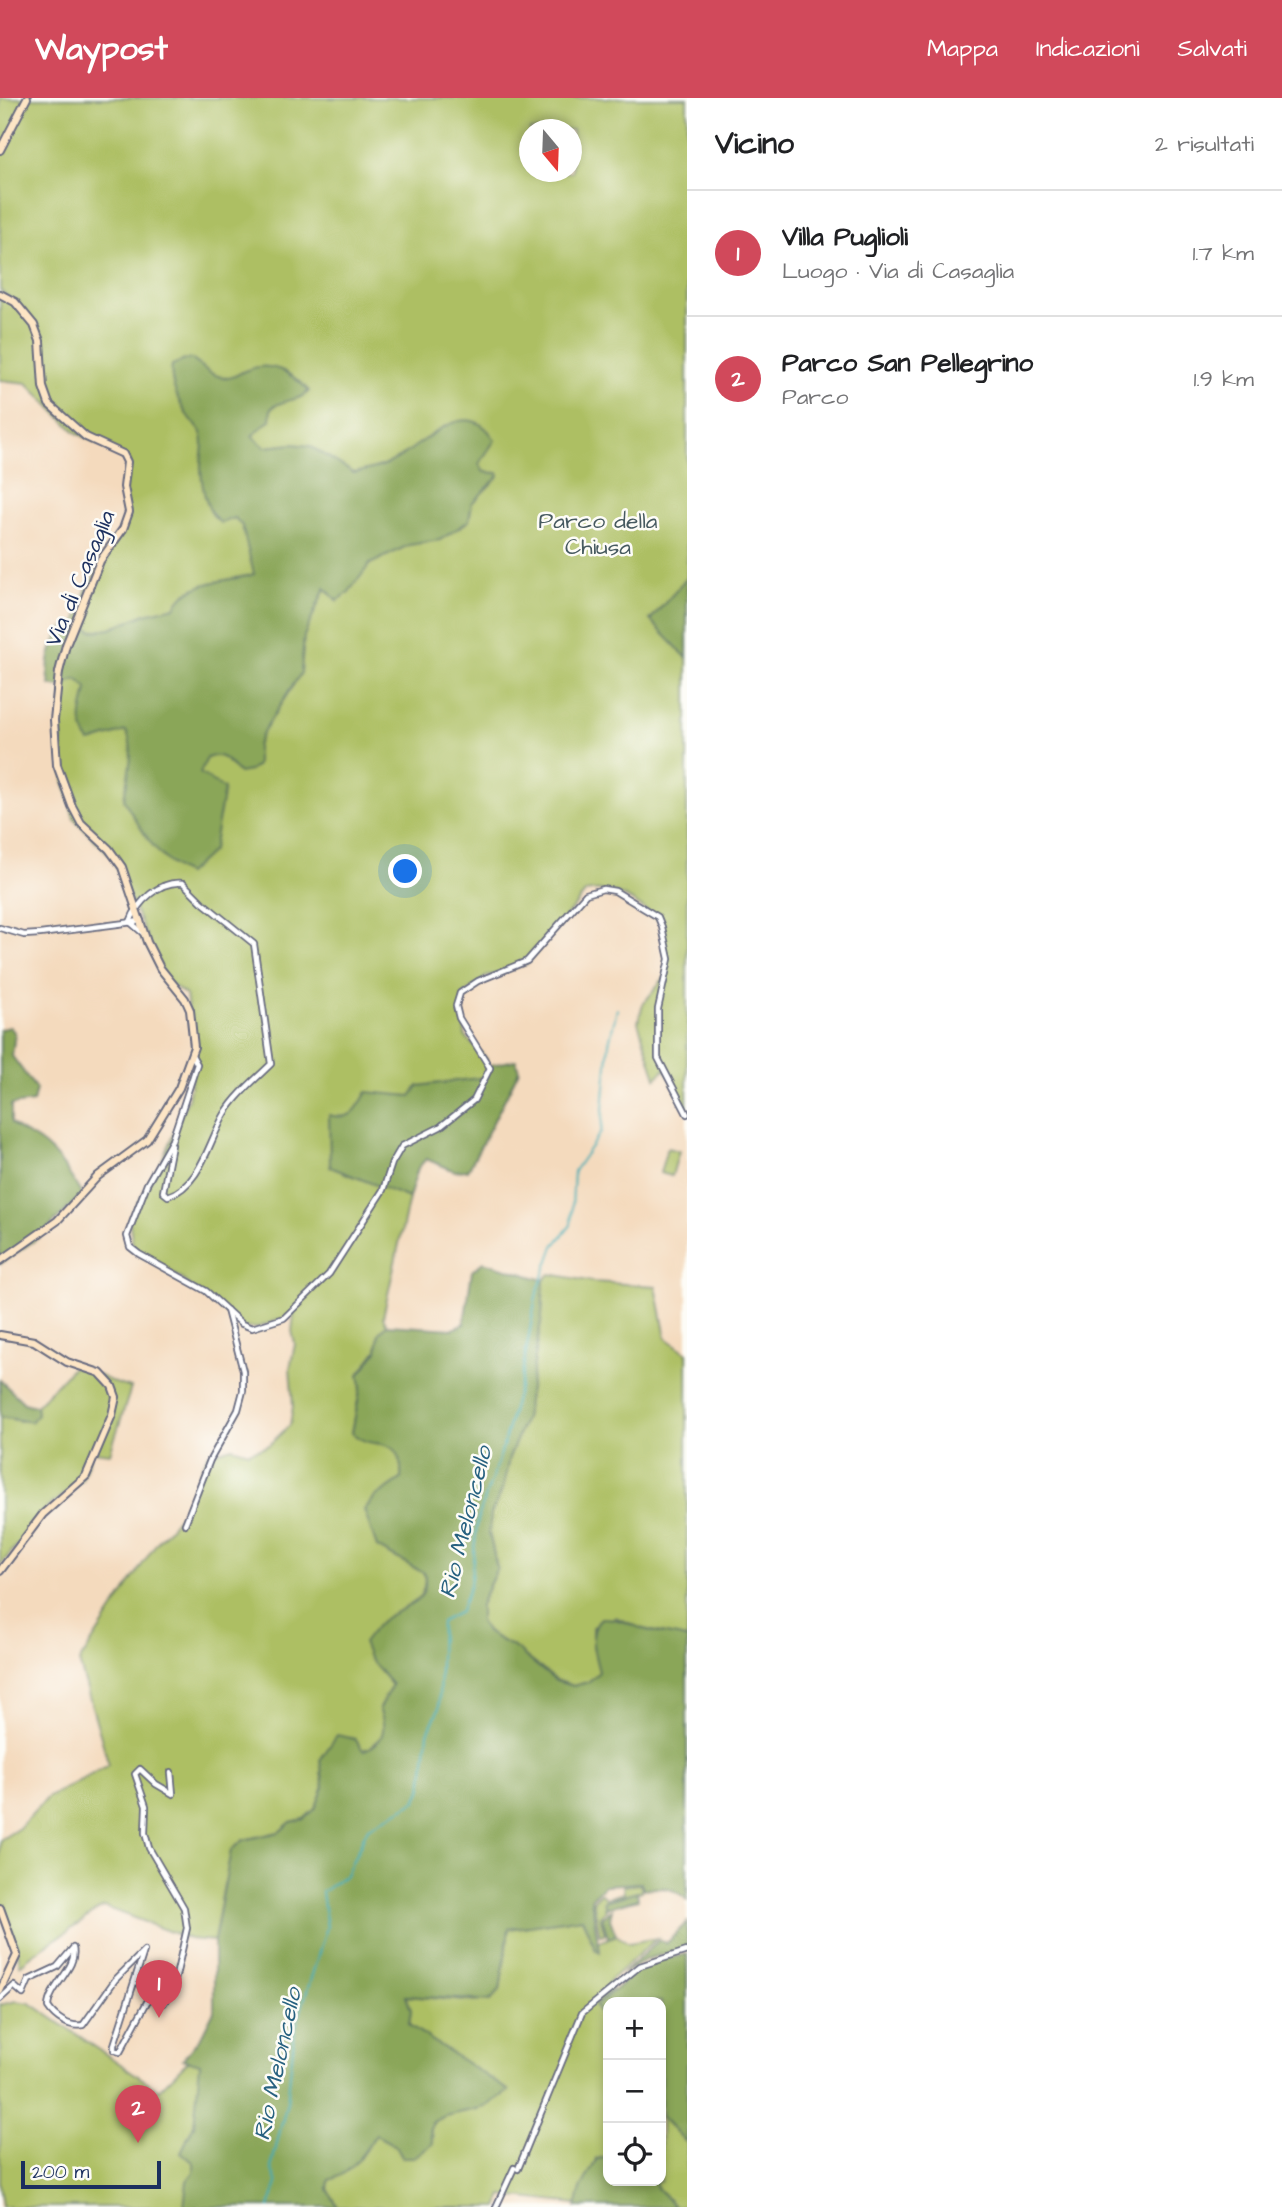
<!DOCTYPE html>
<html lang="it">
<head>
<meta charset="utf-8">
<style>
	body { margin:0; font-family:"Architects Daughter",sans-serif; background:#f6f6f6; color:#202124 }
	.controls { position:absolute; right:21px; bottom:21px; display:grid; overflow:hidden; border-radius:14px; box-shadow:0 4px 10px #0003 }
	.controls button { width:63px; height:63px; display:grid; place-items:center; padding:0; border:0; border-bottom:2px solid #e0e0e0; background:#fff; color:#202124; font:35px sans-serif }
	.compass { position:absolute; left:519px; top:21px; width:63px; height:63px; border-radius:50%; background:#fff; box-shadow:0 4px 10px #0003; rotate:161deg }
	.scale { position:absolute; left:21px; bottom:18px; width:140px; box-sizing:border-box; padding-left:7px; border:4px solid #1b2f5e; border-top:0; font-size:19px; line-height:24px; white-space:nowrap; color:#1b2f5e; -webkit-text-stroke:5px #fdfcf7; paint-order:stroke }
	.you { position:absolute; left:406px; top:774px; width:24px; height:24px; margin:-18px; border:5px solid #fff; border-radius:50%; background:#1a73e8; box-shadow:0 0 0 10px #1a73e833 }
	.badge { display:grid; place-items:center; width:46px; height:46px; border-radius:50%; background:#d1495b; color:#fff; font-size:23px; font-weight:700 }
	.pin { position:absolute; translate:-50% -58px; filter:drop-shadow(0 2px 4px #0008) }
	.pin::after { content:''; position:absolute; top:37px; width:24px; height:21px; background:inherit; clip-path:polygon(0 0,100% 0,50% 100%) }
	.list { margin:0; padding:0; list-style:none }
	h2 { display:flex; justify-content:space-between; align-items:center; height:91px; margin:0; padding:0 28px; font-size:30px }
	h2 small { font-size:23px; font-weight:400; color:#757577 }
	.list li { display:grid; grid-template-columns:46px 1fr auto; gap:21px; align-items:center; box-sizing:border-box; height:126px; padding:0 28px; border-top:2px solid #e0e0e0 }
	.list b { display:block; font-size:26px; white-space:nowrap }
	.list p { margin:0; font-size:23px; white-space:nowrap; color:#757577 }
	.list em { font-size:23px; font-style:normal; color:#757577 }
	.icon { flex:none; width:38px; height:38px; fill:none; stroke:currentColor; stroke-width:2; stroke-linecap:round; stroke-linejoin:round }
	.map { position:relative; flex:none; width:687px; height:2109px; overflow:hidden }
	header { display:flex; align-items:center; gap:42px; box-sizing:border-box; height:98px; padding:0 35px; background:#d1495b; color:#fff }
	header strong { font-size:33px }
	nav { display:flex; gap:38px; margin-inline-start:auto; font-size:24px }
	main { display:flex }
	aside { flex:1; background:#fff }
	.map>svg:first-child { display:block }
</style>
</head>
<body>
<header>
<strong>Waypost</strong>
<nav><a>Mappa</a><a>Indicazioni</a><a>Salvati</a></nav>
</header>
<main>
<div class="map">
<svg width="687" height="2109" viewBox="0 0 687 2109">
	<rect width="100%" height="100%" fill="#fdfcf7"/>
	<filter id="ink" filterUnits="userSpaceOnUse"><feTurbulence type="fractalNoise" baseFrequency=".0143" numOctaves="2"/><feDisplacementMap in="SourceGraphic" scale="14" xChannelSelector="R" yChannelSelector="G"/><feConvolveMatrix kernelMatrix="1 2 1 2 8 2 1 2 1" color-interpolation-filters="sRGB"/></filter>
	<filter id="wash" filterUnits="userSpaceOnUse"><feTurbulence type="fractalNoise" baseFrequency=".00686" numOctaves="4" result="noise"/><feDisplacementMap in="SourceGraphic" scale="28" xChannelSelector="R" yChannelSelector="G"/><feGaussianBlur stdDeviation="1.57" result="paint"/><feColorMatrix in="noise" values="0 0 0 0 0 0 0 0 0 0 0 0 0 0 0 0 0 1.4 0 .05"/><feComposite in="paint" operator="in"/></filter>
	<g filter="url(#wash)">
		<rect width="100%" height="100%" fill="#f4dabd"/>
		<g fill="#adbf63" stroke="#647760" stroke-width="2" fill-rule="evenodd">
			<path d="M0 0H687V1011L665 971 656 980 638 924 643 906 668 875 661 824C637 805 617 788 586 794L527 866 486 879 462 898 465 938 487 961 486 977 383 1089 409 1100 383 1219 387 1227 379 1235 377 1252 359 1276 361 1286 352 1335C377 1353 404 1335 401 1381L375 1399 365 1412 377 1449 424 1475C429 1502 406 1512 385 1521L369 1560 392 1587 379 1610C381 1615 386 1622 386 1626 387 1648 338 1666 321 1675L324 1689 315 1711 304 1721 291 1724 279 1734 243 1742 224 1786 214 1843 189 1841 105 1809C92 1813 87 1820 77 1827 57 1841 38 1851 20 1867L17 1848 0 1809V1742L19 1730 47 1700 109 1667 79 1564 155 1447 182 1415 208 1356 232 1349 249 1354 269 1347 290 1327 293 1308 290 1270 295 1246 292 1233 294 1216 256 1230H245L183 1182 133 1150 129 1119 160 1067 188 1001 195 958 186 897 166 883 112 759 74 721 64 681 61 631 64 570 85 494 128 420 123 401 129 362 75 334 27 285 0 282V196L11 201 0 192ZM530 32H572V74H530Z"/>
			<path d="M667 1050 679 1053 672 1078 660 1075Z"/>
			<path d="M550 1176 594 1184 656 1188 666 1240 687 1255V1541L640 1530 616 1519 593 1529V1548L600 1574 588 1584 573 1588 556 1582 515 1550 486 1534 480 1523V1507L497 1470 489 1435 491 1416 503 1390 509 1360 525 1320 542 1218 544 1182Z"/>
			<path d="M74 1268C97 1274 109 1285 131 1290L110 1355 92 1353 82 1382 47 1410 0 1468V1319L21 1323 37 1317 36 1308Z"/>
			<path d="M640 1786 642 1793 604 1803 606 1812 600 1818 605 1836 600 1837 593 1803 601 1795 606 1800 624 1795 623 1788Z"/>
			<path d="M582 1820 596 1853H600L599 1844 616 1837 629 1845 657 1840 609 1883 611 1891 595 1908 608 1927V2059L596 2061 577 2106 503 2098 498 2109H338L328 2091 329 2082 365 2051 376 2036 396 2048 402 2059 433 2038 430 2030C440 2012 467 2016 483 2009 492 2006 500 1998 508 1993L409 1927 411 1912 406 1898 477 1904 500 1892 509 1831Z"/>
			<path d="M16 1903 30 1905 159 1992 193 1958 287 2001 258 2109H3L0 2087V1907Z"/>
			<path d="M661 2018 687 2045V2109H675L657 2090 655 2083H661Z"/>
		</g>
		<g fill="#8aa659" stroke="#526a5c" stroke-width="2">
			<path d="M190 260C203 269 210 278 227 280 235 280 240 274 247 272 272 262 292 275 309 293 300 304 282 300 271 311L270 322 252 338 265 349 293 346 310 348 354 375C366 372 380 370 391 364 424 348 466 293 495 342L479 366 484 374 498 375 499 378 472 405 469 423 440 442 409 447 370 466 348 495 337 503 325 490 304 538 301 575 263 634 257 648V667L250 673 239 675C228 665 223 653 207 660L200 675 224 691 213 752 187 776C159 765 139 728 124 702 126 680 137 654 126 633L90 644C75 625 84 611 87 590L77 581 58 589 50 587C45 564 51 549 63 530L81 527 93 533 110 531 145 516 175 509C188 481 229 484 254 476L242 428 235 420 221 425C205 415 202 388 201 371 200 360 205 349 202 338 200 329 195 328 190 321 179 307 169 283 172 267Z"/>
			<path d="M687 480V560L650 522Z"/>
			<path d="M10 929 15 935 12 958 36 991 33 1004 11 1007V1025C20 1034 29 1036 39 1043 58 1056 71 1078 82 1097L38 1140 0 1166V931Z"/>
			<path d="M516 962 519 972C503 1006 486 1038 468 1072L455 1073 426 1061 418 1070 409 1100 330 1069 329 1017C353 1023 356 1012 367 994L411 998 418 988 486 979 490 967Z"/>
			<path d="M483 1164 544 1182 542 1218 525 1320 509 1360 503 1390 491 1416 489 1435 497 1470 480 1507V1523L486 1534 515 1550 556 1583 573 1588 588 1584 599 1574C594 1554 587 1536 601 1520 621 1519 635 1530 654 1534 666 1537 676 1536 687 1541V1802C673 1788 662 1789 643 1791L641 1785 605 1787 591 1801 600 1854 597 1853 582 1820 509 1831 500 1892 490 1903 406 1898 411 1912 409 1927 509 1993 485 2009 445 2018 433 2024 430 2030 433 2046 414 2059H402L396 2048 376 2037C362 2055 353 2076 329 2082L328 2091 338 2109H184L187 2083 194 2074V2065L181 2054 194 2027 200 1966 183 1961 202 1937 214 1913V1843L231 1752 243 1742 279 1734 291 1724 304 1721 315 1711 324 1689 320 1662 337 1637 355 1641 363 1652C385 1646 387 1629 379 1611L392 1587 369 1560 363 1545C369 1537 377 1526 385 1520 404 1508 431 1506 424 1475L377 1449 364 1412 375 1399 401 1381C404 1331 374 1356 352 1335L361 1287 359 1277 377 1253 379 1235 387 1227 453 1231 464 1226 472 1173Z"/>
			<path d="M0 1282 24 1305 36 1308 37 1317 31 1324 0 1319Z"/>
			<path d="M637 1794 638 1801 606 1810 604 1803Z"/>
			<path d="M612 1812 610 1821 616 1837 608 1840 602 1819Z"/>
			<path d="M687 1824V1850L647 1861 621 1877 659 1842 667 1845Z"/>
			<path d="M687 1856V2045L661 2018V1904H608V1927L595 1908 639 1871 652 1864Z"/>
			<path d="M608 2059V2083H655L657 2090 675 2109H576L581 2090 597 2061Z"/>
		</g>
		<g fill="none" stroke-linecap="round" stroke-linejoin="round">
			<path stroke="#39abb4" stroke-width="2" d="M269 2109 277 2085 271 2070 287 2004 295 1931 327 1829 322 1794 346 1777 368 1730 416 1703 422 1691 428 1635 439 1610 441 1524 460 1514 470 1487 478 1420 501 1355 521 1282 536 1198 554 1148 571 1127 574 1073 601 1034 609 945 617 911"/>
		</g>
	</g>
	<g filter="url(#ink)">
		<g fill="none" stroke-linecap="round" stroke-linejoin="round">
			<defs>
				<g id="street">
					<path d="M130 824C137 804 160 782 183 785L202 804 254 846 271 966C256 981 237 996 226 1014 209 1041 202 1087 168 1098L163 1094 172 1047"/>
					<path d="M130 824 144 836"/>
					<path d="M0 830 24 837 40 836 141 823"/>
					<path d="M192 957 197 966 172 1042 147 1086 127 1138 130 1149 139 1156 206 1193 242 1226 252 1230 284 1220 329 1176 383 1092 392 1065 402 1048 440 1029 474 1002 490 970 459 920 456 908 460 895 478 883 527 863 586 796 603 791 615 793 658 819 662 829 669 861 658 911V960L687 1016"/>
					<path d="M185 1426 210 1362 238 1312 243 1293V1273L227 1212"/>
					<path d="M0 1901 14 1888 23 1896 29 1882 57 1869 73 1850C78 1870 49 1888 48 1909 55 1920 70 1930 83 1927L115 1882 144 1853 114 1947V1952L120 1954 147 1904 151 1900 164 1905 174 1887 187 1830 184 1810 149 1750 145 1735 146 1708 135 1676 140 1671 156 1686 173 1696 171 1674"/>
					<path d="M518 2071 582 1915 640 1868 687 1853"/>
					<path d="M496 2109 514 2070"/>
				</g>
				<g id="secondary">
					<path d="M0 52 27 0"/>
					<path d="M0 196 15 204 34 227 40 243 43 289 49 306 86 339 123 356 127 364 124 389 129 414 123 431 100 463 66 547 59 574 54 622 57 667 72 708 81 725 109 751 122 769 147 844 160 870 185 901 190 912 194 949 179 990 147 1042 98 1078 57 1123 0 1163"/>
					<path d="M0 1237 34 1243 67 1264 100 1275 112 1288 116 1299 112 1317 86 1378 43 1416 0 1473"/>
					<path d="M0 1810 17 1857 0 1893"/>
				</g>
			</defs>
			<use href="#street" stroke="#676b7f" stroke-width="8"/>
			<use href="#secondary" stroke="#676b7f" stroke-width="10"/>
			<use href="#street" stroke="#fff" stroke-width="4.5"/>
			<use href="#secondary" stroke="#fde5c5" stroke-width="6"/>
		</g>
	</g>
	<g text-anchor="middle" stroke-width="5" stroke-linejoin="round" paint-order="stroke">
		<g font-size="23" fill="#475a60" stroke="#fdfcf7">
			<text x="598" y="430">Parco della<tspan x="598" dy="26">Chiusa</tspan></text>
		</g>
		<g font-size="23" fill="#1b2f5e" stroke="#fdfcf7">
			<text transform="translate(79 480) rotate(-67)" y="8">Via di Casaglia</text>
		</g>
		<g font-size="24" font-style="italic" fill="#276180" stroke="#fdfcf7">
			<text transform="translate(465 1424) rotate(-76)" y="8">Rio Meloncello</text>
			<text transform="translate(277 1966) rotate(-78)" y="8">Rio Meloncello</text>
		</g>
	</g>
</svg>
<div class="controls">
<button>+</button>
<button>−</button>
<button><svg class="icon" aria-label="locate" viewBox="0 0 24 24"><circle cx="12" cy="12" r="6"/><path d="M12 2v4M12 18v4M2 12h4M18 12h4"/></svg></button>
</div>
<svg class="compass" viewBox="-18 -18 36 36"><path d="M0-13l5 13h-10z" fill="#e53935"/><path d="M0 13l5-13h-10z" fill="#757577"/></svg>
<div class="scale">200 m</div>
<div class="you"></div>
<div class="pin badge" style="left:159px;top:1920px">1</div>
<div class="pin badge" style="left:138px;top:2045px">2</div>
</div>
<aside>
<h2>Vicino<small>2 risultati</small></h2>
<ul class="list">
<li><span class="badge">1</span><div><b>Villa Puglioli</b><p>Luogo · Via di Casaglia</p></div><em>1.7 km</em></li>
<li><span class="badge">2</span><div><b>Parco San Pellegrino</b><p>Parco</p></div><em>1.9 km</em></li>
</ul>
</aside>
</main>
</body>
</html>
